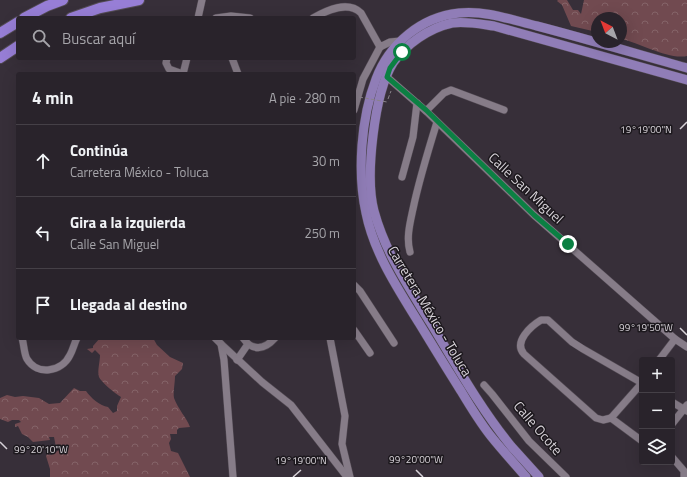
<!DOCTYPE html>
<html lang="es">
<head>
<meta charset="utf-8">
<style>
	body { margin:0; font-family:"Titillium Web",sans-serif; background:#352f37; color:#f1f3f6 }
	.controls { position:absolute; right:12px; bottom:12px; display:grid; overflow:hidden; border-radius:4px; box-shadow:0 4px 16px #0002 }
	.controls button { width:36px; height:36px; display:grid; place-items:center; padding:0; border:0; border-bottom:1px solid #454047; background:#29232b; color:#f1f3f6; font:20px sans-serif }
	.compass { position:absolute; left:591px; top:12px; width:36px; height:36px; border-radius:50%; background:#29232b; box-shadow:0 4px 16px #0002; rotate:318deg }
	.stop { position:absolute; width:12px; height:12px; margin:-9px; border:3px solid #0b8043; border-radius:50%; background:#fff }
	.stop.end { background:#0b8043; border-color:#fff; box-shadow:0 1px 4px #0008 }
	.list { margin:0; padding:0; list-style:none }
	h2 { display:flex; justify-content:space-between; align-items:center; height:52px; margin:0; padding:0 16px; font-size:17px }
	h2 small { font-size:13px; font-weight:400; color:#a5a4a9 }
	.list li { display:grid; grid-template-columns:26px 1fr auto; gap:12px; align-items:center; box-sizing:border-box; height:72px; padding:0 16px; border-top:1px solid #454047 }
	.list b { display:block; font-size:15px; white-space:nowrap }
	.list p { margin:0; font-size:13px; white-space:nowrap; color:#a5a4a9 }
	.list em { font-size:13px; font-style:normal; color:#a5a4a9 }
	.icon { flex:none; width:22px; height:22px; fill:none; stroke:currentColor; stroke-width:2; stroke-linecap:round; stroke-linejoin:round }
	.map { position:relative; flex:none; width:687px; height:477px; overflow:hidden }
	.search { position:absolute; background:#29232b; box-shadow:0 4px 16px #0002; left:16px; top:16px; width:340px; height:44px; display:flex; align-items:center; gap:10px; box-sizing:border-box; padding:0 14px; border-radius:4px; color:#a5a4a9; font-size:15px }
	.panel { position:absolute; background:#29232b; box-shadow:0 4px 16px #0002; left:16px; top:72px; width:340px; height:268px; border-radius:4px }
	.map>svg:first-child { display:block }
</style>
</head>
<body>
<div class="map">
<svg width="687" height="477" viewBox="0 0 687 477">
	<defs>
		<pattern id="forest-crowns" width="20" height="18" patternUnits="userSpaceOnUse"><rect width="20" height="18" fill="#714a50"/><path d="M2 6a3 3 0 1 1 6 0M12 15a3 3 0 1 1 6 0" fill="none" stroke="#846368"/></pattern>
	</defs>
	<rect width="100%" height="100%" fill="#372f39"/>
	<g fill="url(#forest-crowns)">
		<path d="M558 0H567L573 10H578L581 14 584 0H687V56C668 60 641 43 621 39V18H597V32L571 26 562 5 557 1Z"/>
		<path d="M100 338H153L157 345 170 357 183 363 182 369 175 376C175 383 173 392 174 398 178 409 186 417 190 427L179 428 177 430V434H170L171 439 169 443 171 451 178 453 190 477H50V469L46 456 47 454 51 455 59 450 56 447 54 437H49L50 440 33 442 28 437 22 434 18 426 15 427V424L21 422 19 420H12L8 422 0 419V398L7 395 15 397 23 396 39 398 49 404 60 403 74 388 80 391H86C91 398 100 406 108 407L113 413 117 411V406L121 397C116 394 102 383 99 377 97 371 100 362 100 355L95 350 92 353 87 349 93 348V346Z"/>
	</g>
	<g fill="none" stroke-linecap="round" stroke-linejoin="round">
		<defs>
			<g id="minor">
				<path d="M198 18 202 0"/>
				<path d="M216 18 231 16 250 18"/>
				<path d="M313 18C327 10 348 0 361 13L380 47 390 42 400 41"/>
				<path d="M167 58 166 63 169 69 183 74"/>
				<path d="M232 58 238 74"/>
				<path d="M183 74 187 58"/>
				<path d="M387 77 426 111 534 215 675 339 687 347"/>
				<path d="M354 110 363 79 380 47"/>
				<path d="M426 111 444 93 451 90 504 110"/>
				<path d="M402 177 413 137 417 103"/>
				<path d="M410 252C406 238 410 223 413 209 419 180 428 151 437 122"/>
				<path d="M354 285 360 291 394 343"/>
				<path d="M354 330 370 353"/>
				<path d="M22 338C24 344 24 354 27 359 37 376 62 372 70 355 73 350 74 344 77 338"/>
				<path d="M215 338 221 344 224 360 233 477"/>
				<path d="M330 338 345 416 342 444 350 477"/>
				<path d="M221 344 262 382 291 405 347 477"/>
				<path d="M248 344C258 351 267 347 275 338"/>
				<path d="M237 360 248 344 243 338"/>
				<path d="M659 360 675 339"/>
				<path d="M484 385 492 394 529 441 566 477"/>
				<path d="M672 402 687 411"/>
				<path d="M611 418 603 420 596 418 524 354C513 342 531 326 541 320H548L572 342 583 349 642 383"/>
				<path d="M611 418 642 383"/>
				<path d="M611 418 642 441"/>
				<path d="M672 424 687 405"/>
				<path d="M672 457 684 471V477"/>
			</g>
			<g id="major">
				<path d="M526 477C514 463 501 449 490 435 479 421 470 406 461 391 447 369 433 346 419 323 398 289 374 253 366 213 357 172 361 118 376 79 389 44 421 17 459 13 485 10 512 20 537 26 587 39 637 54 687 68"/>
				<path d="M539 477C530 467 520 456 511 446 480 408 455 363 430 322 408 286 385 252 374 211 365 177 374 93 393 63 406 44 429 28 452 23 466 21 480 24 494 26L687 80"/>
			</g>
			<g id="highway">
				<path d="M24 18 47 6 63 0"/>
				<path d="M71 18 100 8 139 0"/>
				<path d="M0 33 18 22"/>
				<path d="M0 58 18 46"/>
			</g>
		</defs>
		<use href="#minor" stroke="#534b54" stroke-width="8"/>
		<use href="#major" stroke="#534b54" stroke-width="10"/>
		<use href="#highway" stroke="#534b54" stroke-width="12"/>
		<path stroke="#89838a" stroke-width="1" stroke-dasharray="4 2" stroke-linecap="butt" d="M388 99 391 91"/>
		<use href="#minor" stroke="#867c88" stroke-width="7"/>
		<use href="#major" stroke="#907db7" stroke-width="9"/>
		<use href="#highway" stroke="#977ed6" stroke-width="10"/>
		<path stroke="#89838a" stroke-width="1" stroke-dasharray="4 2" stroke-linecap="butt" d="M359 97 387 102"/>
	</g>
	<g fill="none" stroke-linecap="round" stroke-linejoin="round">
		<path stroke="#0b8043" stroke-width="5" d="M402 52 390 68 387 77 426 110 534 215 568 244"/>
	</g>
	<path fill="none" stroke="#d7d2d8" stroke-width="1.5" d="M680 129 687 122M680 328 687 335M0 442 7 449M416 470 423 477M293 477 301 470"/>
	<g text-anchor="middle" stroke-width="3" stroke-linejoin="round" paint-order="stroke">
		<g font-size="14" fill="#d7d2d8" stroke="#1c181d">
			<text transform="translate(526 188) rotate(43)" y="5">Calle San Miguel</text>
			<text transform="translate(430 311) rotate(59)" y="5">Carretera México - Toluca</text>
			<text transform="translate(538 428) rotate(49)" y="5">Calle Ocote</text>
		</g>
	</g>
	<g font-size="10" text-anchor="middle" fill="#d7d2d8" stroke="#1c181d" stroke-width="3" stroke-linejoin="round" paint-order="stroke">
		<text x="646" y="133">19°19'00"N</text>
		<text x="646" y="331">99°19'50"W</text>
		<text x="41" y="453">99°20'10"W</text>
		<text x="416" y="463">99°20'00"W</text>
		<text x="301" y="464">19°19'00"N</text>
	</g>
</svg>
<div class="controls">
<button>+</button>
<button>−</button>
<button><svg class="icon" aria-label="layers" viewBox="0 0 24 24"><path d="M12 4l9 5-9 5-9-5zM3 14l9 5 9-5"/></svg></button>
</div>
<svg class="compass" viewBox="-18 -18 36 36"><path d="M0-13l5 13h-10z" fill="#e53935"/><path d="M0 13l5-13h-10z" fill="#a5a4a9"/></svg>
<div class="stop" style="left:402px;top:52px"></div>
<div class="stop end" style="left:568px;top:244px"></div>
<div class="search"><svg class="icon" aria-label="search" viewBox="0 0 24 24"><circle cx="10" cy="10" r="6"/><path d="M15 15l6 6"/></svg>Buscar aquí</div>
<section class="panel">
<h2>4 min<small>A pie · 280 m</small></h2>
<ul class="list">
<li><svg class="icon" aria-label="ahead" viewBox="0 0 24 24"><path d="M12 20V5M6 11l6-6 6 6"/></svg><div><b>Continúa</b><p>Carretera México - Toluca</p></div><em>30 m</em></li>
<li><svg class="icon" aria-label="left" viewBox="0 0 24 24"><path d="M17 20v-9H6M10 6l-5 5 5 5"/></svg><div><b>Gira a la izquierda</b><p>Calle San Miguel</p></div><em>250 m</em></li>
<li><svg class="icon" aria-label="arrive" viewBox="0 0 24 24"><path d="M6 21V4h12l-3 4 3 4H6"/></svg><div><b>Llegada al destino</b></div></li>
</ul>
</section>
</div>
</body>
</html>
